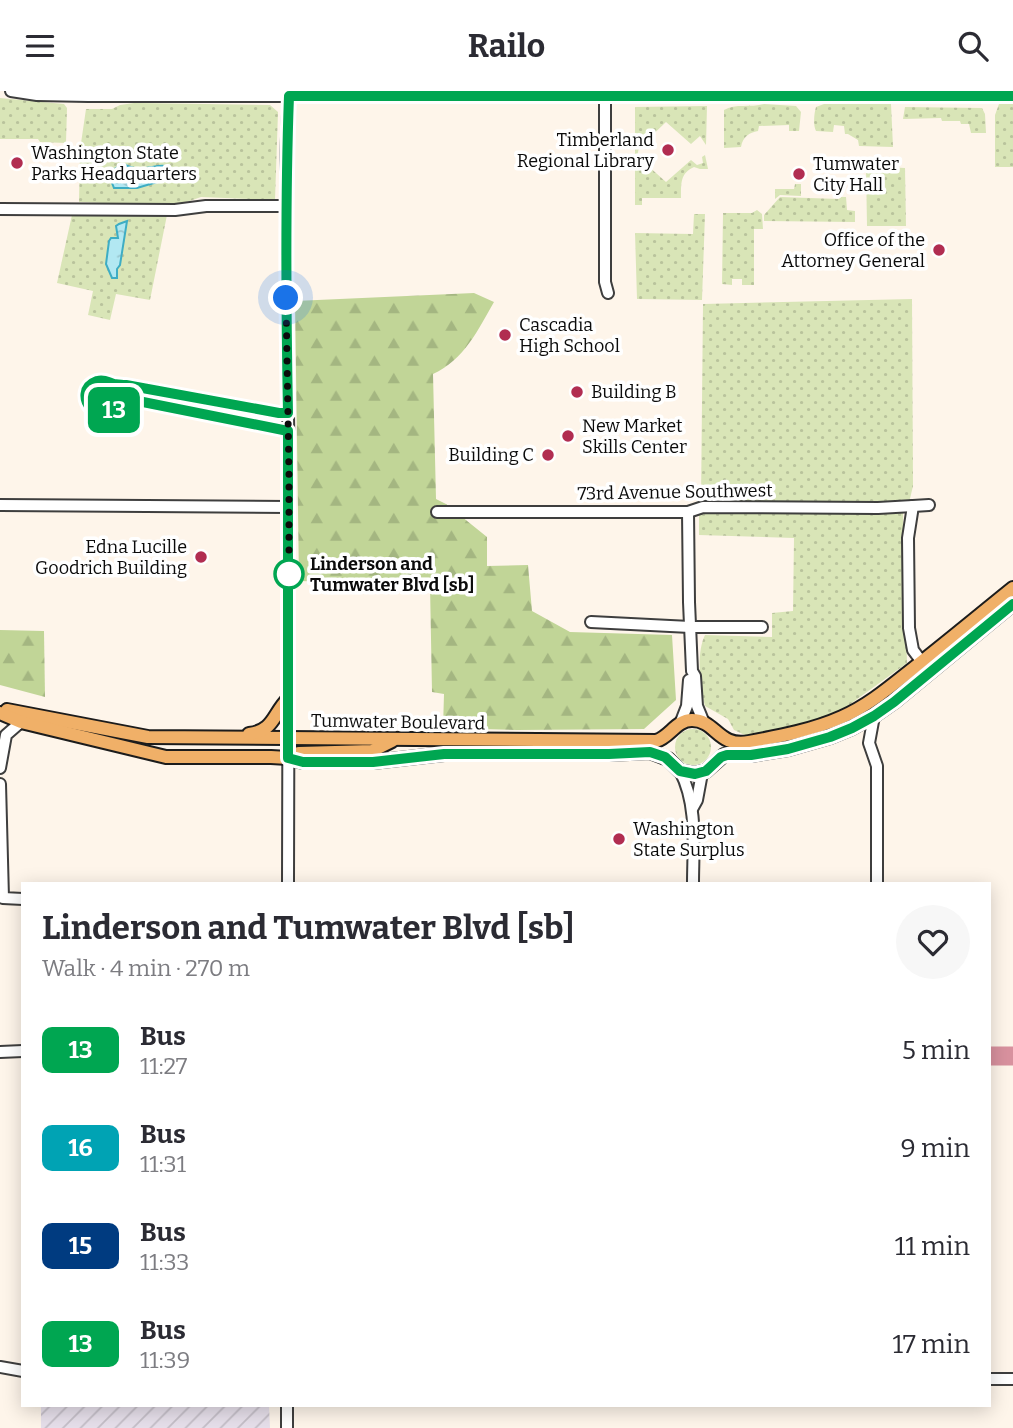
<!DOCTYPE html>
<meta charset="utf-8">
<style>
body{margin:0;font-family:Bitter,serif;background:#f7f7f7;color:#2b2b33;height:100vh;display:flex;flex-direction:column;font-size:26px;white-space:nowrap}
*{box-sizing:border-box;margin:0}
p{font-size:23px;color:#7c7c81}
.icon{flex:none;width:38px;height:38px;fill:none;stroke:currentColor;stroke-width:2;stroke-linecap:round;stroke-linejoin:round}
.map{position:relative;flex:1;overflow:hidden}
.panel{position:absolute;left:21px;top:791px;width:970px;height:525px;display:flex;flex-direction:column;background:#fff;border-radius:0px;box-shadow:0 4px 18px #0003}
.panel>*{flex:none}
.badge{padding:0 14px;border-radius:10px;font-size:24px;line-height:46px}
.you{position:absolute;width:35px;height:35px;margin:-18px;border:5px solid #fff;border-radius:50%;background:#1a73e8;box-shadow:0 0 0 10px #1a73e833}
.map>.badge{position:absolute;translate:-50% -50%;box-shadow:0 0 0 4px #fff}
.round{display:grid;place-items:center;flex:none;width:74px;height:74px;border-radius:37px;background:#f7f7f7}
.overview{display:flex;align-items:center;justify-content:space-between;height:119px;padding:0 21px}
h1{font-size:33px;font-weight:700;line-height:52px}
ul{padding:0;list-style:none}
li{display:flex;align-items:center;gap:21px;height:98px;padding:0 21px}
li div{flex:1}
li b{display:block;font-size:26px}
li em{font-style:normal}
li .badge{min-width:77px;font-weight:700;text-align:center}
header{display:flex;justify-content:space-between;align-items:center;height:91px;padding:0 21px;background:#fff;font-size:32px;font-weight:700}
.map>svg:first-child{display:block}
.industrial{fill:url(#industrial-furrows)}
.grass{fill:url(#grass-dots)}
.forest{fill:url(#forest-firs)}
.water{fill:url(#water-ripples);stroke:#3eadc4;stroke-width:2}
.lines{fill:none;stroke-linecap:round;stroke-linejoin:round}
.taxiway{stroke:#d8919e;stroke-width:19}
.minor-casing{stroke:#3e3e3e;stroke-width:14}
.major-casing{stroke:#1c1c1c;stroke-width:16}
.minor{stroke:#fff;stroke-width:10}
.major{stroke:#f0b068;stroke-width:12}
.line-casing{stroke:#fff;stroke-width:16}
.line{stroke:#00a651;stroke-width:10}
.walk{stroke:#0b0b0b;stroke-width:7;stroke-dasharray:0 12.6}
.poi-dot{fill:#b12d51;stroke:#fff;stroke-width:2.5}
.stop-dot{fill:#fff;stroke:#00a651;stroke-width:3.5}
.labels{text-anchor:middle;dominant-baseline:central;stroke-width:7;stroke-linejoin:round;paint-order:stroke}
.poi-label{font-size:18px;fill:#0b0b0b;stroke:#fff;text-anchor:start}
.street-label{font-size:18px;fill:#0b0b0b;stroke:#fff}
.stop-label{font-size:18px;font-weight:bold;fill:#0b0b0b;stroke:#fff;text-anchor:start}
</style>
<header><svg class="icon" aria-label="menu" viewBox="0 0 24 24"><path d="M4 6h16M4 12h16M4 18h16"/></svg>Railo<svg class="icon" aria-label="search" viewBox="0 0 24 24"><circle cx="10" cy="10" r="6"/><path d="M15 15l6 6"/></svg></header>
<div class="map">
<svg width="1013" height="1337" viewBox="0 0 1013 1337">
<defs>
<pattern id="industrial-furrows" width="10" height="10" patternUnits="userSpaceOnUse" patternTransform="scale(1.75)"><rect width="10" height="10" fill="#e6dfea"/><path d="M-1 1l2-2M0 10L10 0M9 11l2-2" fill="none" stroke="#c4bec7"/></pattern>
<pattern id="grass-dots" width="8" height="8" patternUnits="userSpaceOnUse" patternTransform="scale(1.75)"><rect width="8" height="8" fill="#d9e5b7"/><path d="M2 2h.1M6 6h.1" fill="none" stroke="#b9c39c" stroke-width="1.8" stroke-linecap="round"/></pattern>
<pattern id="forest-firs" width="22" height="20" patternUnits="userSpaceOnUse" patternTransform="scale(1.75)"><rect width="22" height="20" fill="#c1d597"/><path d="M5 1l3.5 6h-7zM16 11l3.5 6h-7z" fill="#a4b681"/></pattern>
<pattern id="water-ripples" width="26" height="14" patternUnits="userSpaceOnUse" patternTransform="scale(1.75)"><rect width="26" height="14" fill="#b2e8f2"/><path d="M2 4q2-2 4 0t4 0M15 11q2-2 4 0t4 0" fill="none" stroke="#98c6ce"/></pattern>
</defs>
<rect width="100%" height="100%" fill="#fef5ea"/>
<path class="industrial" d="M41,1314H269L270,1337H41Z"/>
<g class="grass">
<path d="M0,7L64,13L67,17L66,52L40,51L38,48H0Z"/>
<path d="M134,12L270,14L278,21L275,109L201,106L175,115L79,111L80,59L86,18H112L120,14Z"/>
<path d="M764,13L796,15L801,21L799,40H789V34L759,35L758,40C749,42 743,45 741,56L724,57V19C735,12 751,17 764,13Z"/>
<path d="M824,13H891L893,56L859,55L858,49L848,43H845L844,35L834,34L833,41L816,40C813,34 814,23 816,16Z"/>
<path d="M999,13H1013V76H995V24Z"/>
<path d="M707,15L706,54L700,45L691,53L666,31L639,57L637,65L666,91L691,69L697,74L703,72L702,66L705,64L708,78H700L694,76C680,82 681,93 681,107H642V114H635V16Z"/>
<path d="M905,16L982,17L985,23L986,42H971L969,33H961L960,30H942L941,27L903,28Z"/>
<path d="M866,75L905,77L906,135H867Z"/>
<path d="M795,93H801V105L780,104L775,108V98H794Z"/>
<path d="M780,106L839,108L841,106H846L847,119L855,120V131L764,130V124Z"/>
<path d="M757,119L762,123L763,138H754V194H742V188H732V194L722,193L723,122H752Z"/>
<path d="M694,123H705L702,209L637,208L635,142L693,143Z"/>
<path d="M72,124H167L150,209L116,203L110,229L88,224L93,200L57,192Z"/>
<path d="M912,208L913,395L908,416H703L701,410L703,213Z"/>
<path d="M699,422H903L907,572L842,619L803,634L747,645L734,639L728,628L705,615C700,596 696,562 705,544L772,546V522L793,520L794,447L699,444Z"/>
<circle cx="693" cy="656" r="18"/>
</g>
<g class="forest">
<path d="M474,202L494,211C478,239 464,269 433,283L436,408L446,413L487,446V475L528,474L532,520L570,541L672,544L676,609L644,638L517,639L443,637L444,603L432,601L430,494L299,490L295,210Z"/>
<path d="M0,539L44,540L45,606L0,594Z"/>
</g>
<g class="water">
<path d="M123,73C127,74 131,77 135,77C154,80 162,66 181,84L137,97H114L110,87L111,80Z"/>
<path d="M127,130L120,174L117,178V187H112L106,173L109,150L111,147H118L116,135L119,133Z"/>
</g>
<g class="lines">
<path class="taxiway" d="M989,965H1013"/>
<g class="minor-casing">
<g id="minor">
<path d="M11,0L37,4L88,5H1013"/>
<path d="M605,4V191L608,202"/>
<path d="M0,118L175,119L206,115H286"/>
<path d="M0,414L289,416"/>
<path d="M437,421H688L703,416L878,417L913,415"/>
<path d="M688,421L689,511L692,580L695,585L697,615L704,632"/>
<path d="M591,531L690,536H762"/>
<path d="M922,571L913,559L909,537L908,447L913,415L929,414"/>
<path d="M874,625L869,652L877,675V793"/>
<path d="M680,633L687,615L689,589"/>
<path d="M0,677L6,644L21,631"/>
<path d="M680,680C698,714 693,756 693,793"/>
<path d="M0,693L3,807L23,808"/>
<path d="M692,718L697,709L702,682"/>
<path d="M288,793L289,383L286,207V69L289,0"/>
<path d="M0,961L23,960"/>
<path d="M0,1276L23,1280"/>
<path d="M989,1288H1013"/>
<path d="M287,1337V1314"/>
</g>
</g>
<g class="major-casing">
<g id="major">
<path d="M7,619L148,646L656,650C670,646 676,629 692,629C716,629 718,657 749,651C781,645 813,639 842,626C865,616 885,600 905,584C941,556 977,526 1013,497"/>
<path d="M0,622L21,631L166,666H271L288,667L303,671H373L444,663L484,662L609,663L650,661L668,668L680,680L695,683L706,680L724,664H751L788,658L830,646L852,637L874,625L894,611L1013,513"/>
<path d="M249,643C274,640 273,623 288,608"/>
<path d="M288,666L299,662L372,660L392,650"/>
</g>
</g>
<use href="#minor" class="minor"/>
<use href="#major" class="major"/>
</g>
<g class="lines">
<g class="line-casing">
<path id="line" d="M1013,5H289C285,111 286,217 288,322H279L126,294C124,294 115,293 114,293C107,291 105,288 97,290C67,301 103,345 120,311L138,310L288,340V667L303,671H373L444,663H609L650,661L665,666L680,680L695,683L706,680L721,666L727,664H751L788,658L830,646L852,637L874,625L894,611L1013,513"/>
</g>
<use href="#line" class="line"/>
<path class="walk" d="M286,207L289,383V483"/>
</g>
<g class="poi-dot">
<circle cx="668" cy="59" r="7"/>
<circle cx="17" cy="72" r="7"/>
<circle cx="799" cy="83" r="7"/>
<circle cx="939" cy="159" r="7"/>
<circle cx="505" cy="244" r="7"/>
<circle cx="577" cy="301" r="7"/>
<circle cx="568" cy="345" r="7"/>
<circle cx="548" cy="364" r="7"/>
<circle cx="201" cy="466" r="7"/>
<circle cx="619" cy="748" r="7"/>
</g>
<circle class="stop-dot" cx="289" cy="483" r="14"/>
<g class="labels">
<g class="poi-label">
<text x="654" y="49" text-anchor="end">Timberland<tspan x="654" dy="21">Regional Library</tspan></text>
<text x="31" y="62">Washington State<tspan x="31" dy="21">Parks Headquarters</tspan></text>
<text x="813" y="73">Tumwater<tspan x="813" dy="21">City Hall</tspan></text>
<text x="925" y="149" text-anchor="end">Office of the<tspan x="925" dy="21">Attorney General</tspan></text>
<text x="519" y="234">Cascadia<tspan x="519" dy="21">High School</tspan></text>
<text x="591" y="301">Building B</text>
<text x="582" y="335">New Market<tspan x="582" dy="21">Skills Center</tspan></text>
<text x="534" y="364" text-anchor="end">Building C</text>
<text x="187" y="456" text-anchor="end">Edna Lucille<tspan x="187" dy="21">Goodrich Building</tspan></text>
<text x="633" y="738">Washington<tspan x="633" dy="21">State Surplus</tspan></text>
</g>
<g class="street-label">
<text transform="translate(675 401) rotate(-1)">73rd Avenue Southwest</text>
<text transform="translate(398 631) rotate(1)">Tumwater Boulevard</text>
</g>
<g class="stop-label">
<text x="310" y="473">Linderson and<tspan x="310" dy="21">Tumwater Blvd [sb]</tspan></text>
</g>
</g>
</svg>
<div class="you" style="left:286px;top:207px"></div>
<b class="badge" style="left:114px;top:319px;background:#00a651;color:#fff">13</b>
<section class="panel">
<div class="overview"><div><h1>Linderson and Tumwater Blvd [sb]</h1><p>Walk · 4 min · 270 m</p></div><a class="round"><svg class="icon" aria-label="heart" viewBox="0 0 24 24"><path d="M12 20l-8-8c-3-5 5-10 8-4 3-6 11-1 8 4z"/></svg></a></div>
<ul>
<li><span class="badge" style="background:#00a651;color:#fff">13</span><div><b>Bus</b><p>11:27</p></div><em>5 min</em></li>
<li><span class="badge" style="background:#00a3b4;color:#fff">16</span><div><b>Bus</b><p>11:31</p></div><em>9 min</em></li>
<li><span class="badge" style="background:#003b80;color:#fff">15</span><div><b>Bus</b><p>11:33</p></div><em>11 min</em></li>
<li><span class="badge" style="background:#00a651;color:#fff">13</span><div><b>Bus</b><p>11:39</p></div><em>17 min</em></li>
</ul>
</section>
</div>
